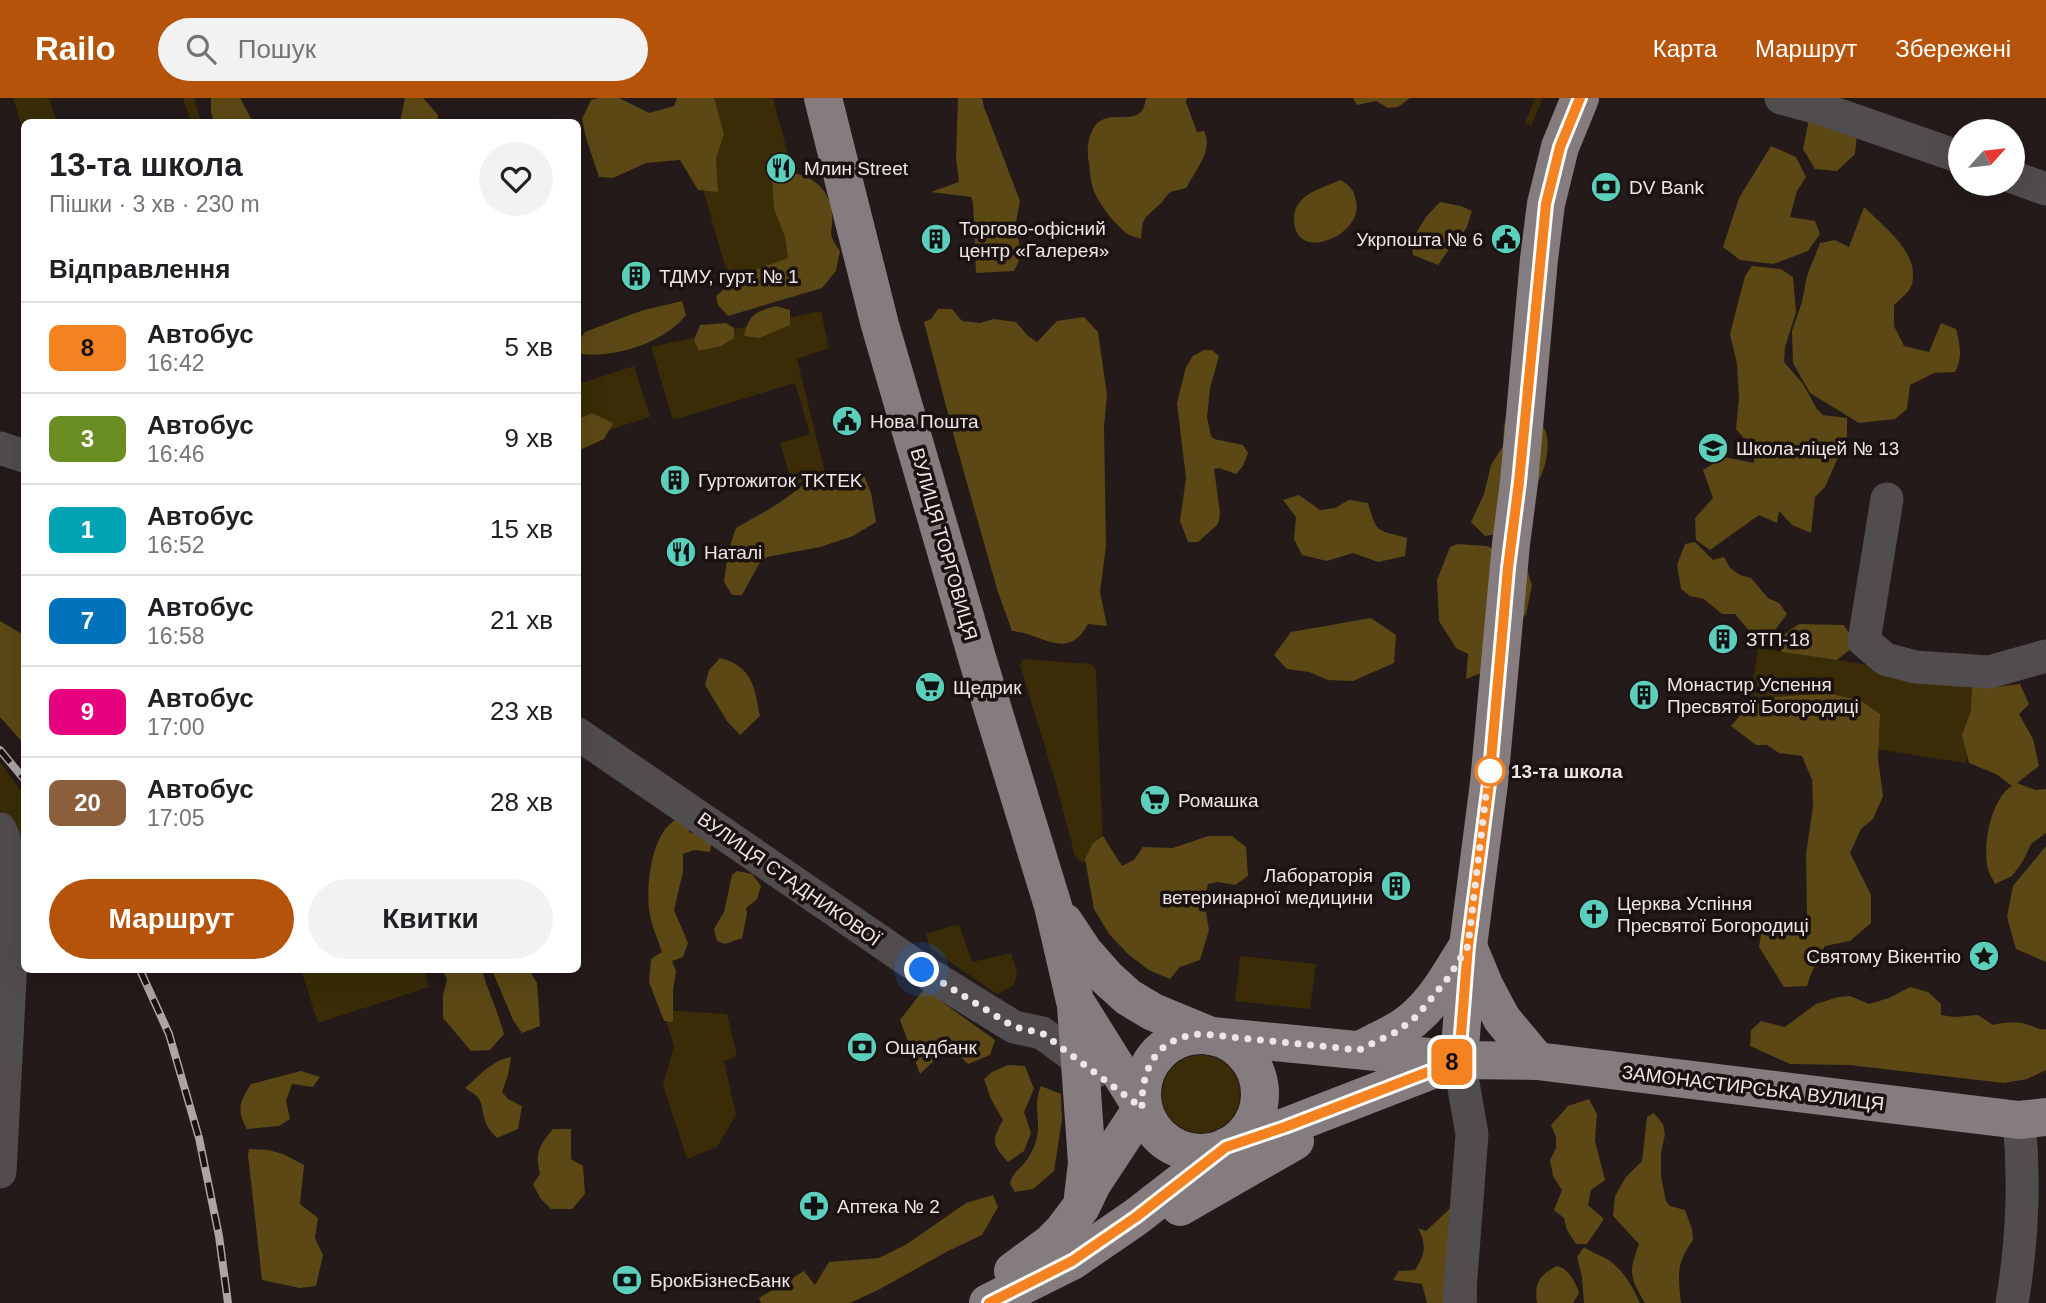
<!DOCTYPE html>
<html lang="uk">
<meta charset="utf-8">
<style>
body{margin:0;font-family:Helvetica,sans-serif;background:#f2f2f2;color:#202124;height:100vh;display:flex;flex-direction:column;font-size:26px;white-space:nowrap}
*{box-sizing:border-box;margin:0}
p{font-size:23px;color:#757577}
.icon{flex:none;width:38px;height:38px;fill:none;stroke:currentColor;stroke-width:2;stroke-linecap:round;stroke-linejoin:round}
.map{position:relative;flex:1;overflow:hidden}
.panel{position:absolute;left:21px;top:21px;width:560px;height:854px;display:flex;flex-direction:column;background:#fff;border-radius:10px;box-shadow:0 7px 28px #0002}
.panel>*{flex:none}
.badge{padding:0 14px;border-radius:10px;font-size:24px;line-height:46px}
.needle{width:46px;rotate:63deg}
.tools{position:absolute;left:1948px;top:21px;display:grid;gap:14px}
.tools a{display:grid;place-items:center;width:77px;height:77px;border-radius:50%;background:#fff;box-shadow:0 7px 28px #0002;font-size:35px}
.you{position:absolute;width:35px;height:35px;margin:-18px;border:5px solid #fff;border-radius:50%;background:#1a73e8;box-shadow:0 0 0 10px #1a73e833}
.map>.badge{position:absolute;translate:-50% -50%;box-shadow:0 0 0 4px #fff}
h2{padding:0 28px;font-size:26px;line-height:63px}
.round{display:grid;place-items:center;flex:none;width:74px;height:74px;border-radius:37px;background:#f2f2f2}
.overview{display:flex;align-items:center;justify-content:space-between;height:119px;padding:0 28px}
h1{font-size:33px;font-weight:800;line-height:52px}
.action{display:flex;gap:14px;margin-top:auto;padding:14px 28px}
.action a{flex:1;height:80px;border-radius:42px;background:#b45309;color:#fff;font-size:28px;font-weight:800;line-height:80px;text-align:center}
.action a+a{background:#f2f2f2;color:#202124}
ul{padding:0;list-style:none}
li{display:flex;align-items:center;gap:21px;height:91px;padding:0 28px;border-top:2px solid #e0e0e0}
li div{flex:1}
li b{display:block;font-size:26px}
li em{font-style:normal}
li .badge{min-width:77px;font-weight:700;text-align:center}
header{display:flex;align-items:center;gap:42px;box-sizing:border-box;height:98px;padding:0 35px;background:#b45309;color:#fff}
header strong{font-size:33px}
nav{display:flex;gap:38px;margin-inline-start:auto;font-size:24px}
.search{width:490px;height:63px;background:#f2f2f2;display:flex;align-items:center;gap:18px;box-sizing:border-box;padding:0 24px;border-radius:38px;color:#757577;font-size:26px}
.map>svg:first-child{display:block}
.green{fill:#392c07}
.forest{fill:#5b4815}
.lines{fill:none;stroke-linecap:round;stroke-linejoin:round}
.minor{stroke:#514c4e;stroke-width:33}
.major{stroke:#857c7f;stroke-width:38}
.rail-casing{stroke:#ada5a4;stroke-width:8}
.rail{stroke:#1a1110;stroke-width:5;stroke-dasharray:16;stroke-linecap:butt}
.line-casing{stroke:#fff;stroke-width:16}
.line{stroke:#f58220;stroke-width:10}
.walk{stroke:#ede6e5;stroke-width:7;stroke-dasharray:0 12.6}
.stop-dot{fill:#fff;stroke:#f58220;stroke-width:3.5}
.labels{text-anchor:middle;dominant-baseline:central;stroke-width:7;stroke-linejoin:round;paint-order:stroke}
.poi-label{font-size:19px;fill:#ede6e5;stroke:#1a1110;text-anchor:start}
.street-label{font-size:19px;fill:#ede6e5;stroke:#1a1110}
.stop-label{font-size:19px;font-weight:bold;fill:#ede6e5;stroke:#1a1110;text-anchor:start}
</style>
<header>
<strong>Railo</strong>
<div class="search"><svg class="icon" aria-label="search" viewBox="0 0 24 24"><circle cx="10" cy="10" r="6"/><path d="M15 15l6 6"/></svg>Пошук</div>
<nav><a>Карта</a><a>Маршрут</a><a>Збережені</a></nav>
</header>
<div class="map">
<svg width="2046" height="1205" viewBox="0 0 2046 1205">
<rect width="100%" height="100%" fill="#231a19"/>
<g class="green">
<path d="M13,0H49L57,24H24V35Z"/>
<path d="M183,0H194L201,24H191Z"/>
<path d="M677,0H773L823,187L737,210Z"/>
<path d="M1535,0H1543L1531,28L1525,25Z"/>
<path d="M821,213L829,250L797,261L825,374L793,388L780,345L810,336L795,285L673,322L651,249Z"/>
<path d="M634,268L650,319L578,342V286Z"/>
<path d="M1758,550L1978,584L1966,665L1746,631Z"/>
<path d="M1024,561L1091,566L1096,572L1103,752L1093,761L1082,765L1075,758L1055,682L1020,567Z"/>
<path d="M0,664L24,697V813L13,734L0,711Z"/>
<path d="M959,826L972,864L1011,855L1017,875L1014,887L997,896L930,850L926,836Z"/>
<path d="M1240,858L1316,866L1310,911L1235,903Z"/>
<path d="M301,872H424L429,889L318,925Z"/>
<path d="M663,912L727,916L737,958L724,963L736,1017L717,1049L687,1061L663,987L674,948Z"/>
<circle cx="1201" cy="996" r="39"/>
</g>
<g class="forest">
<path d="M211,0H240L253,24H214L211,14Z"/>
<path d="M405,0H423L438,17L437,24H400Z"/>
<path d="M599,0H619L649,15L674,8L677,0H714L724,36L716,60L718,94L698,92L680,62L646,65L613,80L599,79L586,40L582,21L591,2Z"/>
<path d="M958,0H982L984,9L1020,103L1015,129L1022,156L1014,173L976,175L973,104L971,99L931,94L959,84L956,60Z"/>
<path d="M1146,0H1187L1186,4L1197,34L1204,33C1214,53 1195,72 1187,89C1182,92 1176,92 1171,94C1165,97 1164,104 1159,107C1143,122 1143,118 1141,141C1137,139 1130,138 1126,135C1113,124 1096,103 1092,87C1090,80 1090,72 1089,65C1087,55 1087,43 1092,33C1102,10 1127,25 1140,15C1144,11 1145,5 1146,0Z"/>
<path d="M1353,0H1410L1398,9L1388,10L1376,3L1357,7Z"/>
<path d="M1809,21L1857,35L1855,56L1837,73L1815,71L1803,51Z"/>
<path d="M1771,48L1796,59L1806,79L1797,93L1790,119L1815,123L1820,136L1808,153L1773,166L1740,162L1723,149L1739,100Z"/>
<path d="M785,73C810,77 829,88 832,115C834,136 825,132 840,153L836,173L822,190L728,218L718,207L716,198L739,178L788,160L785,139L774,111L772,77Z"/>
<path d="M1340,82C1350,87 1354,92 1356,103C1365,137 1294,167 1294,121C1294,96 1321,91 1340,82Z"/>
<path d="M1440,104L1461,108L1472,113L1466,131L1457,140L1438,167L1413,157L1411,143L1426,119Z"/>
<path d="M1864,109C1884,129 1920,155 1912,186C1910,194 1899,202 1894,207V228L1904,248L1929,254L1941,225L1956,231C1960,247 1963,259 1955,274L1934,275L1910,287L1907,311L1895,321L1859,325L1810,295L1793,265L1792,233L1802,204L1807,178L1820,145L1835,142L1849,149Z"/>
<path d="M1752,168L1781,171L1793,179L1796,214L1785,249L1784,264L1803,286L1817,311L1823,317L1847,320V339L1825,389L1815,399L1811,435L1792,427L1779,413L1777,425L1759,417L1710,452L1696,442L1695,420L1713,400L1703,372L1724,359L1754,365L1753,351L1736,331L1739,300L1737,266L1730,236L1745,178Z"/>
<path d="M682,203L686,217C664,245 615,260 581,256L578,244L585,234L627,218L644,212Z"/>
<path d="M776,208L790,212V227L759,240L744,238C749,216 755,214 776,208Z"/>
<path d="M938,211H952L962,223L980,225L994,221L1016,224L1028,238L1037,244L1057,223L1084,219L1098,234L1107,297L1104,328L1106,448L1100,494L1107,528L1088,526C1067,564 1044,536 1012,533L997,491L956,346L924,224L931,221Z"/>
<path d="M726,225L734,230V240L721,248L699,253L694,242L700,227Z"/>
<path d="M1204,252H1212L1219,258L1210,290L1207,319L1211,338L1214,341L1243,347L1248,355L1243,368L1236,376L1219,370L1214,371L1220,414L1219,423L1217,427L1198,444H1188L1180,423L1186,380L1177,305L1186,269L1193,258Z"/>
<path d="M1519,308L1536,314C1539,322 1546,331 1547,339C1552,373 1525,407 1509,434L1485,438L1471,424L1484,396L1491,367L1503,348L1504,326Z"/>
<path d="M592,315L613,325L604,341L578,353V321Z"/>
<path d="M863,375L871,395L876,424L853,438L820,449L767,459L759,466L742,497H732L724,484L728,454L736,430C760,416 785,404 805,385L826,384Z"/>
<path d="M1299,397L1320,412L1335,410L1349,402L1368,405C1377,437 1377,431 1407,440L1405,458L1378,464L1353,455L1327,463L1302,457L1294,441L1296,419L1283,402Z"/>
<path d="M1695,444L1713,462L1724,459L1730,470L1740,477L1751,480L1768,500L1779,505L1787,516L1772,536L1769,549L1758,543L1735,516H1722L1704,501L1690,498L1681,491L1677,467L1685,446Z"/>
<path d="M1457,446L1487,448L1525,466L1532,487L1526,516L1505,542L1484,574L1466,581L1468,556L1456,550L1439,523L1437,482L1450,449Z"/>
<path d="M1371,520L1396,537L1394,565L1353,583L1328,582L1309,574L1287,571L1274,557L1291,534Z"/>
<path d="M0,523L24,537V646L0,619Z"/>
<path d="M1799,526L1844,527L1856,547L1837,562L1782,554L1776,542Z"/>
<path d="M720,560C753,569 754,588 760,618L740,637L727,623L705,587L709,572Z"/>
<path d="M2020,586L2029,606L2019,616L2033,641L2039,668L2017,685L2035,692L2046,691V735L2031,746L2023,763L2012,778L1995,786C1993,781 1989,776 1988,771C1982,748 1991,700 2012,688L1996,676L1969,665L1962,637L1971,613L1972,590L1979,587L1996,589Z"/>
<path d="M1826,595L1860,602L1880,616L1878,660L1883,698L1873,721L1861,731L1850,755L1871,797V825L1850,843L1825,848L1811,876L1807,888L1784,889L1759,849L1762,830L1797,831L1807,819L1806,756L1813,708L1812,682L1802,658L1779,655L1767,647H1756L1731,628L1754,601Z"/>
<path d="M684,717L688,721L689,734L712,741L710,754L694,752L683,756V774L674,812L688,845L683,859L672,863L676,873L673,893V924L664,923L649,884L651,861L662,854C658,842 652,829 650,817C645,793 651,742 670,726C674,722 679,720 684,717Z"/>
<path d="M1103,738L1122,768L1134,762L1143,749L1173,750L1208,738H1232L1246,749L1248,778L1235,787L1218,784L1208,786L1204,803L1209,832L1200,862L1180,869L1170,881L1149,872L1129,857L1109,836L1094,811L1085,761L1093,745Z"/>
<path d="M2046,748V864L2016,851L2007,819L2013,788Z"/>
<path d="M737,773L752,776L761,788L757,801L746,810L747,816L742,840L725,846L717,843L714,831L724,814L732,777Z"/>
<path d="M443,872H482C488,893 498,914 504,936L490,952L471,953L443,920V897L447,882Z"/>
<path d="M492,872H529L537,885L540,928L522,935L513,922Z"/>
<path d="M1910,889L1928,894L1941,906V917L1954,919L1978,917L1993,927C2006,924 2016,923 2029,927C2036,929 2038,932 2046,931V972L2027,981L2004,985L1849,967L1790,966L1750,948L1751,932L1761,923L1785,929L1816,906L1838,899L1850,898L1869,906L1889,900Z"/>
<path d="M924,891L995,942L990,957L968,966L959,957L950,940L942,955L920,976L900,922Z"/>
<path d="M511,959L508,977L502,994L508,1001L522,1008L518,1031L497,1040C493,1036 488,1031 486,1025C479,1005 486,1002 465,990C479,978 492,962 511,959Z"/>
<path d="M1008,967L1025,968L1034,991L1024,1014L1031,1035L1024,1053L1008,1064C992,1046 991,1044 1003,1022L991,1001L984,981L992,974Z"/>
<path d="M301,973L320,979L313,989L292,986L286,1003L290,1021L279,1028L247,1031C236,1012 240,1003 251,986Z"/>
<path d="M1041,988L1061,996L1062,1021L1054,1073L1033,1091L1015,1094L1010,1086C1013,1074 1019,1072 1026,1063C1030,1058 1034,1049 1036,1043C1042,1022 1032,1008 1041,988Z"/>
<path d="M1589,1001L1597,1016L1595,1043L1605,1082L1591,1092L1588,1107L1604,1121L1587,1146H1576L1567,1132L1564,1120L1554,1112L1562,1092L1553,1078L1550,1062L1556,1050V1039L1551,1027L1568,1008Z"/>
<path d="M1654,1015L1663,1026L1665,1036L1661,1056V1078L1666,1103L1670,1108L1685,1112L1692,1131L1693,1142C1676,1166 1678,1176 1681,1205H1645C1630,1179 1628,1175 1639,1146L1613,1118L1615,1098L1626,1079L1642,1063L1647,1019Z"/>
<path d="M553,1031H571V1061L583,1068L585,1096L572,1111H551L540,1100L533,1086L540,1076C535,1054 539,1048 553,1031Z"/>
<path d="M249,1051L268,1052L283,1056L304,1067L300,1106L318,1120L315,1140L323,1157L316,1188L300,1190L262,1182L248,1057Z"/>
<path d="M993,1097L998,1109L982,1137L948,1153L880,1191L850,1205H761L759,1200L804,1173L815,1187L829,1164L879,1160L907,1146L966,1105Z"/>
<path d="M1456,1105L1477,1154V1205H1427L1422,1186L1393,1182L1399,1173L1415,1172C1425,1157 1427,1147 1418,1130L1426,1133Z"/>
<path d="M1584,1149C1591,1154 1597,1156 1605,1160C1622,1169 1632,1188 1640,1205H1584L1582,1179L1577,1159Z"/>
<path d="M1557,1168C1569,1171 1575,1183 1579,1195L1573,1205H1537C1534,1185 1539,1177 1557,1168Z"/>
</g>
<g class="lines">
<g class="minor">
<path d="M1781,0L1822,11L1960,59"/>
<path d="M2012,79L2046,91"/>
<path d="M0,350L24,358"/>
<path d="M1887,401L1864,543L1885,561L1915,569L1989,574L2046,558"/>
<path d="M578,636L922,872L1014,929L1042,935L1095,974"/>
<path d="M0,731L4,740L13,824L0,1074"/>
<path d="M1459,962L1472,1036L1459,1205"/>
<path d="M2012,1205C2022,1146 2025,1082 2019,1022"/>
</g>
<g class="major">
<path d="M823,0L880,227L978,563L1053,808L1075,903L1142,1010"/>
<path d="M1064,824L1084,854L1107,880L1128,899L1153,914L1211,938L1459,962L1537,963L2019,1022L2046,1019"/>
<path d="M1470,853L1485,889L1502,921L1537,963"/>
<path d="M1076,908L1087,1065L1083,1099"/>
<circle cx="1201" cy="996" r="59"/>
<path d="M1359,952C1380,942 1401,933 1417,918C1438,899 1452,873 1467,849"/>
<path d="M1459,962L1468,848L1489,685L1511,446L1519,384L1539,161L1546,106L1560,49L1580,0"/>
<path d="M1180,1109L1295,1043"/>
<path d="M1013,1173L1051,1145L1063,1133L1081,1109L1092,1086L1142,1010"/>
<path d="M988,1205L1072,1163L1136,1119L1226,1049L1285,1029L1450,965"/>
</g>
<g class="rail-casing">
<g id="rail">
<path d="M0,652L24,681"/>
<path d="M140,872L169,936L199,1040L219,1138L228,1205"/>
</g>
</g>
<use href="#rail" class="rail"/>
</g>
<g class="lines">
<g class="line-casing">
<path id="line" d="M989,1205L1072,1163L1136,1119L1226,1049L1285,1029L1459,962L1468,848L1489,685L1508,470L1519,384L1546,106L1560,49L1580,0"/>
</g>
<use href="#line" class="line"/>
<path class="walk" d="M922,872L1014,929L1042,935L1142,1010C1141,969 1158,938 1202,936L1359,952L1398,933L1417,918L1448,880L1468,848L1490,663V673"/>
</g>
<defs>
<g id="restaurant-disc" transform="scale(1.575)"><circle r="9.5" fill="#5bcebc" stroke="#1a1110"/><path d="M-5-6h1v4h1v-4h1v4h1v-4h1v5L-1.5 .5V6h-2V.5L-5-1ZM5-6V6H3V1.5H1.5Q1.5-4 5-6Z" fill="#111"/></g>
<g id="bank-disc" transform="scale(1.575)"><circle r="9.5" fill="#5bcebc" stroke="#1a1110"/><path d="M-6-4H6V4H-6ZM0-2.3a2.3 2.3 0 1 0 0 4.6a2.3 2.3 0 1 0 0-4.6Z" fill="#111"/></g>
<g id="building-disc" transform="scale(1.575)"><circle r="9.5" fill="#5bcebc" stroke="#1a1110"/><path d="M-4-6H4V6H1V3H-1V6H-4ZM-2.5-4.3h1.7v1.8h-1.7ZM.8-4.3h1.7v1.8H.8ZM-2.5-1h1.7V.8h-1.7ZM.8-1h1.7V.8H.8Z" fill="#111"/></g>
<g id="civic-disc" transform="scale(1.575)"><circle r="9.5" fill="#5bcebc" stroke="#1a1110"/><path d="M-.6-6.5H3V-4.5H.6V-3L4-1V1h2V6H-6V1h2V-1L-.6-3ZM-1.2 2.5V6h2.4V2.5Z" fill="#111"/></g>
<g id="school-disc" transform="scale(1.575)"><circle r="9.5" fill="#5bcebc" stroke="#1a1110"/><path d="M0-5L7-2L0 1L-7-2ZM-4 1L0 2.5L4 1V4Q0 6-4 4Z" fill="#111"/></g>
<g id="supermarket-disc" transform="scale(1.575)"><circle r="9.5" fill="#5bcebc" stroke="#1a1110"/><path d="M-6-5.5h2.5l.6 2H6L4.5 2H-2.5L-4.4-4H-6ZM-1.5 3.2a1.3 1.3 0 1 0 .1 0ZM3 3.2a1.3 1.3 0 1 0 .1 0Z" fill="#111"/></g>
<g id="church-disc" transform="scale(1.575)"><circle r="9.5" fill="#5bcebc" stroke="#1a1110"/><path d="M-1.2-6h2.4v3.5h3.3v2.4h-3.3V6h-2.4V-.1h-3.3v-2.4h3.3Z" fill="#111"/></g>
<g id="sight-disc" transform="scale(1.575)"><circle r="9.5" fill="#5bcebc" stroke="#1a1110"/><path d="M0-6L1.8-2.2L6-1.7L2.9 1.2L3.7 5.4L0 3.3L-3.7 5.4L-2.9 1.2L-6-1.7L-1.8-2.2Z" fill="#111"/></g>
<g id="pharmacy-disc" transform="scale(1.575)"><circle r="9.5" fill="#5bcebc" stroke="#1a1110"/><path d="M-2-6h4v4h4v4h-4v4h-4v-4h-4v-4h4Z" fill="#111"/></g>
</defs>
<g fill-rule="evenodd">
<use href="#restaurant-disc" x="781" y="70"/>
<use href="#bank-disc" x="1606" y="89"/>
<use href="#building-disc" x="936" y="141"/>
<use href="#civic-disc" x="1506" y="141"/>
<use href="#building-disc" x="636" y="178"/>
<use href="#civic-disc" x="847" y="323"/>
<use href="#school-disc" x="1713" y="350"/>
<use href="#building-disc" x="675" y="382"/>
<use href="#restaurant-disc" x="681" y="454"/>
<use href="#building-disc" x="1723" y="541"/>
<use href="#supermarket-disc" x="930" y="589"/>
<use href="#building-disc" x="1644" y="597"/>
<use href="#supermarket-disc" x="1155" y="702"/>
<use href="#building-disc" x="1396" y="788"/>
<use href="#church-disc" x="1594" y="816"/>
<use href="#sight-disc" x="1984" y="858"/>
<use href="#bank-disc" x="862" y="949"/>
<use href="#pharmacy-disc" x="814" y="1108"/>
<use href="#bank-disc" x="627" y="1182"/>
</g>
<circle class="stop-dot" cx="1490" cy="673" r="14"/>
<g class="labels">
<g class="poi-label">
<text x="804" y="70">Млин Street</text>
<text x="1629" y="89">DV Bank</text>
<text x="959" y="130">Торгово-офісний<tspan x="959" dy="22">центр «Галерея»</tspan></text>
<text x="1483" y="141" text-anchor="end">Укрпошта № 6</text>
<text x="659" y="178">ТДМУ, гурт. № 1</text>
<text x="870" y="323">Нова Пошта</text>
<text x="1736" y="350">Школа-ліцей № 13</text>
<text x="698" y="382">Гуртожиток TKTEK</text>
<text x="704" y="454">Наталі</text>
<text x="1746" y="541">ЗТП-18</text>
<text x="1667" y="586">Монастир Успення<tspan x="1667" dy="22">Пресвятої Богородиці</tspan></text>
<text x="953" y="589">Щедрик</text>
<text x="1178" y="702">Ромашка</text>
<text x="1373" y="777" text-anchor="end">Лабораторія<tspan x="1373" dy="22">ветеринарної медицини</tspan></text>
<text x="1617" y="805">Церква Успіння<tspan x="1617" dy="22">Пресвятої Богородиці</tspan></text>
<text x="1961" y="858" text-anchor="end">Святому Вікентію</text>
<text x="885" y="949">Ощадбанк</text>
<text x="837" y="1108">Аптека № 2</text>
<text x="650" y="1182">БрокБізнесБанк</text>
</g>
<g class="street-label">
<text transform="translate(944 446) rotate(74)">ВУЛИЦЯ ТОРГОВИЦЯ</text>
<text transform="translate(789 781) rotate(35)">ВУЛИЦЯ СТАДНИКОВОЇ</text>
<text transform="translate(1753 990) rotate(7)">ЗАМОНАСТИРСЬКА ВУЛИЦЯ</text>
</g>
<g class="stop-label">
<text x="1511" y="673">13-та школа</text>
</g>
</g>
</svg>
<div class="tools">
<a><svg class="needle" viewBox="-14 -14 28 28"><path d="M0-13l5 13h-10z" fill="#e53935"/><path d="M0 13l5-13h-10z" fill="#757577"/></svg></a>
</div>
<div class="you" style="left:922px;top:872px"></div>
<b class="badge" style="left:1452px;top:964px;background:#f58220;color:#111">8</b>
<section class="panel">
<div class="overview"><div><h1>13-та школа</h1><p>Пішки · 3 хв · 230 m</p></div><a class="round"><svg class="icon" aria-label="heart" viewBox="0 0 24 24"><path d="M12 20l-8-8c-3-5 5-10 8-4 3-6 11-1 8 4z"/></svg></a></div>
<h2>Відправлення</h2>
<ul>
<li><span class="badge" style="background:#f58220;color:#111">8</span><div><b>Автобус</b><p>16:42</p></div><em>5 хв</em></li>
<li><span class="badge" style="background:#6b8e23;color:#fff">3</span><div><b>Автобус</b><p>16:46</p></div><em>9 хв</em></li>
<li><span class="badge" style="background:#00a3b4;color:#fff">1</span><div><b>Автобус</b><p>16:52</p></div><em>15 хв</em></li>
<li><span class="badge" style="background:#0072bc;color:#fff">7</span><div><b>Автобус</b><p>16:58</p></div><em>21 хв</em></li>
<li><span class="badge" style="background:#e6007e;color:#fff">9</span><div><b>Автобус</b><p>17:00</p></div><em>23 хв</em></li>
<li><span class="badge" style="background:#8b5e3c;color:#fff">20</span><div><b>Автобус</b><p>17:05</p></div><em>28 хв</em></li>
</ul>
<div class="action"><a>Маршрут</a><a>Квитки</a></div>
</section>
</div>
